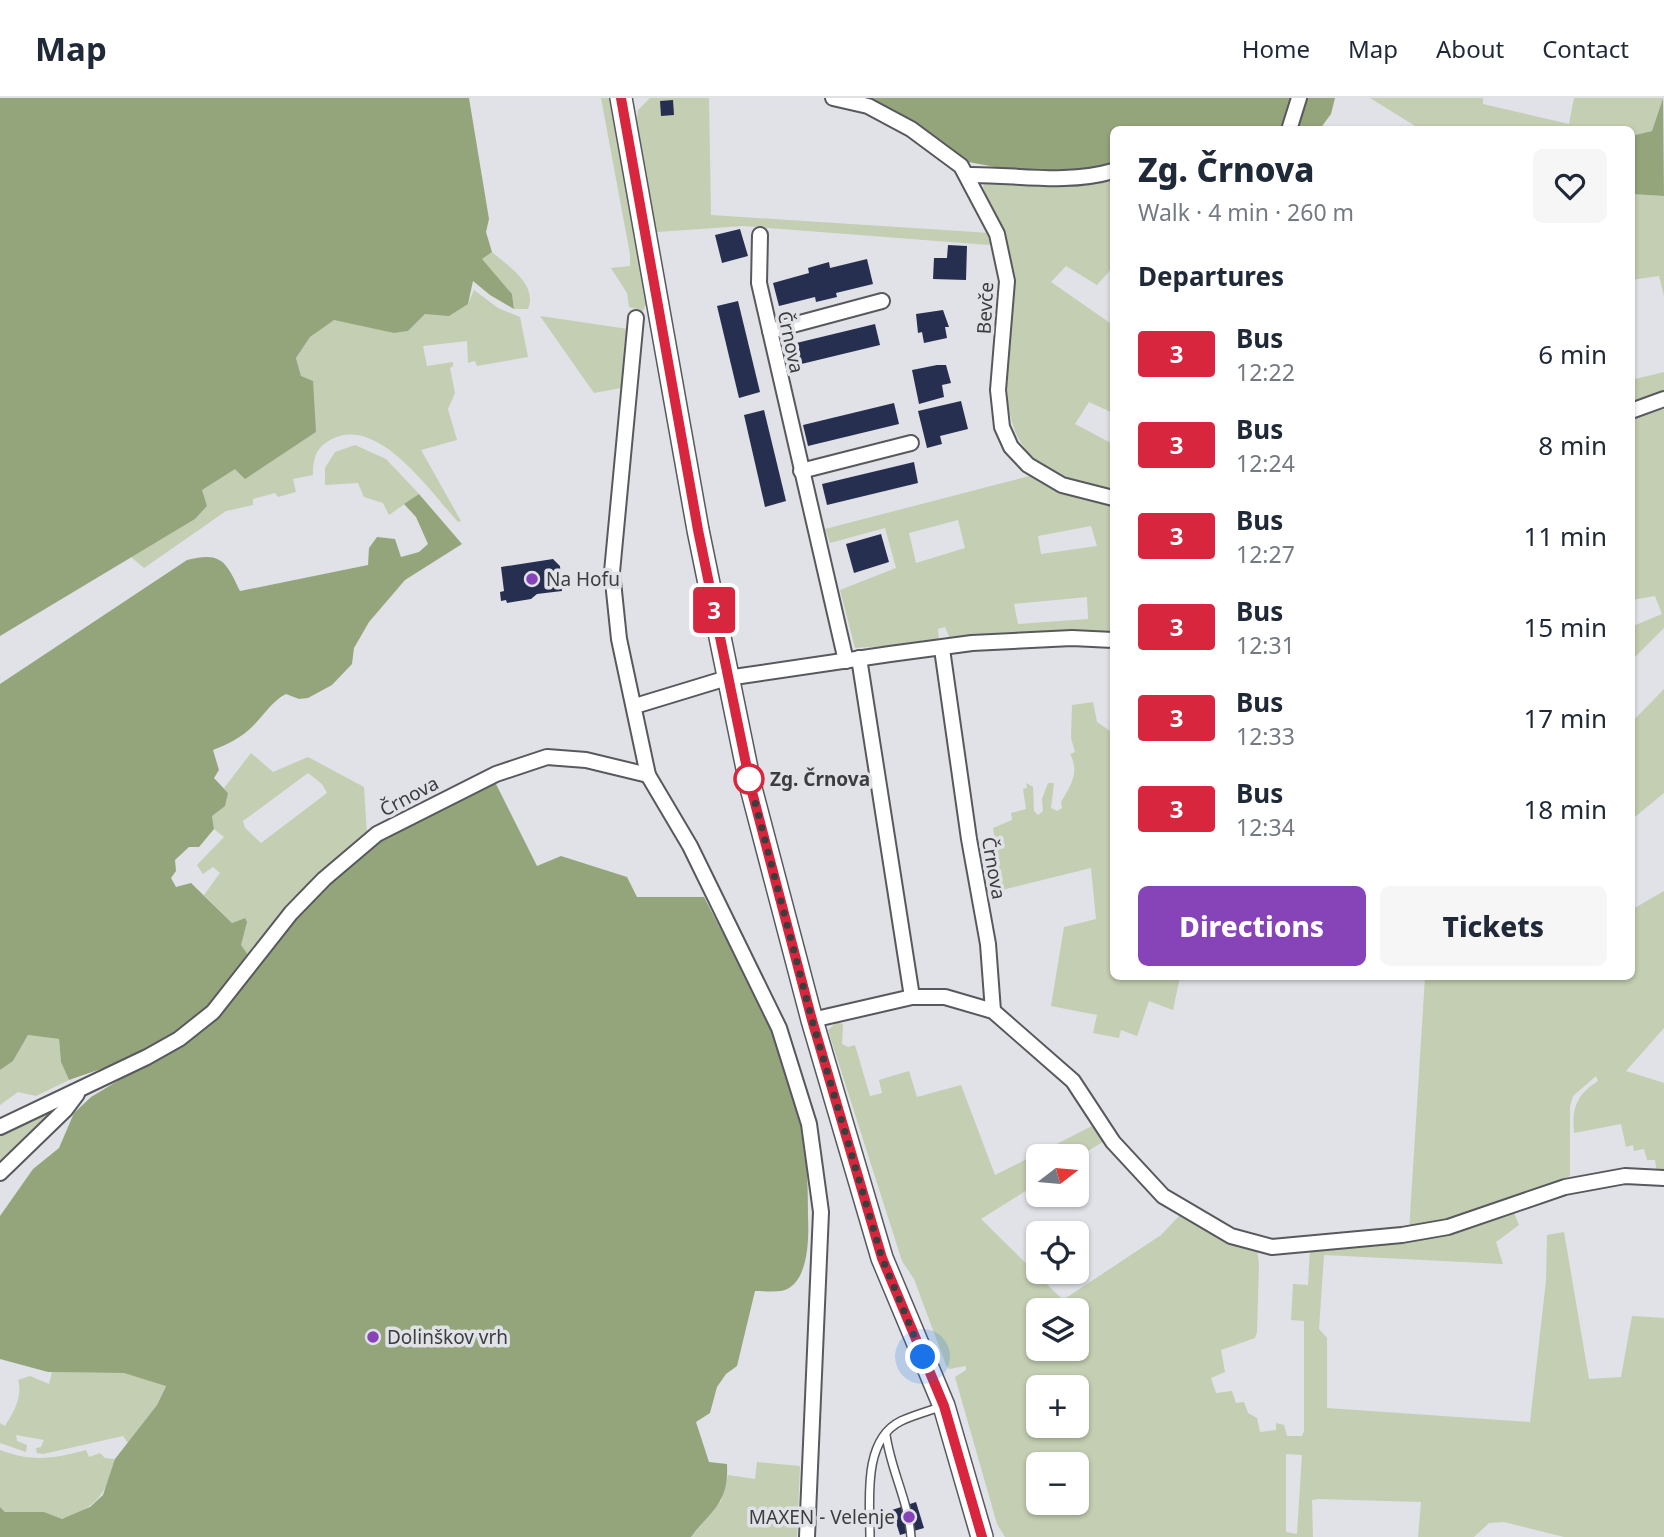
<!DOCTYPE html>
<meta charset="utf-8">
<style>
body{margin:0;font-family:"Noto Sans",sans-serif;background:#f6f6f7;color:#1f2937;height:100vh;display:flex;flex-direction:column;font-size:26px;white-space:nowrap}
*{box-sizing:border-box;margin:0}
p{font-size:23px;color:#747a83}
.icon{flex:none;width:38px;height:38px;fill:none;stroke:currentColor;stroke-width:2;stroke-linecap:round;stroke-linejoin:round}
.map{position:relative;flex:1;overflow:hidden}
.side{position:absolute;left:1110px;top:28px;width:525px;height:854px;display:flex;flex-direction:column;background:#fff;border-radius:10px;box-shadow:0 2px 5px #0004}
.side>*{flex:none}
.badge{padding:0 14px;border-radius:5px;font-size:24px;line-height:46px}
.needle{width:46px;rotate:74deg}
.buttons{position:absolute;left:1026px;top:1046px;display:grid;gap:14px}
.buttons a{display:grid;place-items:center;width:63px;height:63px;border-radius:10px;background:#fff;box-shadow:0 2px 5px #0004;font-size:35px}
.you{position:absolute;width:35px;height:35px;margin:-18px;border:5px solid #fff;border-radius:50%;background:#1a73e8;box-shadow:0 0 0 10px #1a73e833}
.map>.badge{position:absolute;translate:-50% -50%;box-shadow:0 0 0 4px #fff}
h2{padding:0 28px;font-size:26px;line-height:63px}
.round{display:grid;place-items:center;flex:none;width:74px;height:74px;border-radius:10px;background:#f6f6f7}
.headline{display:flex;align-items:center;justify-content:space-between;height:119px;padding:0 28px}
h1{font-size:33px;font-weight:800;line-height:52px}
.button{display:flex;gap:14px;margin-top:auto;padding:14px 28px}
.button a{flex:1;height:80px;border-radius:10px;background:#8644b8;color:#fff;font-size:28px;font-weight:800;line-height:80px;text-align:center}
.button a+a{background:#f6f6f7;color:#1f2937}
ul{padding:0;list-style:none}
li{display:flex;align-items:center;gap:21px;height:91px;padding:0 28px}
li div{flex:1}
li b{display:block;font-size:26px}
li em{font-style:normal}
li .badge{min-width:77px;font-weight:700;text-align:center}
header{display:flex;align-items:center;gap:42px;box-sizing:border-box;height:98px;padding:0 35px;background:#fff;border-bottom:2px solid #e0e1e3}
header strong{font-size:33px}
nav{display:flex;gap:38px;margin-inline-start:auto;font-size:24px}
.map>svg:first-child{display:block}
.green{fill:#c3ceb2;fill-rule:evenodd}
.forest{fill:#94a57c}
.building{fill:#272f50}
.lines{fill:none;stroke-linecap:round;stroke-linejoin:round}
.service-casing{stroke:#58595e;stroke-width:10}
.minor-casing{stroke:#58595e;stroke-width:18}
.primary-casing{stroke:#58595e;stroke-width:24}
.service{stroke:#fff;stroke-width:7}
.minor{stroke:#fff;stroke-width:14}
.primary{stroke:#fff;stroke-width:21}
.line-casing{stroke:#fff;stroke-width:16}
.line{stroke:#d7263d;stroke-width:10}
.walk{stroke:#3c3d3f;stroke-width:7;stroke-dasharray:0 12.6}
.poi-dot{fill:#8644b8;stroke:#e0e2e7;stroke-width:2.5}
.stop-dot{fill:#fff;stroke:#d7263d;stroke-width:3.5}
.labels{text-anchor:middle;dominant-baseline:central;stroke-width:7;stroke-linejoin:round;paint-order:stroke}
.street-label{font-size:19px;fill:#3c3d3f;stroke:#e0e2e7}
.poi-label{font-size:19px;fill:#3c3d3f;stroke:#e0e2e7;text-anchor:start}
.stop-label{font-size:19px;font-weight:bold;fill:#3c3d3f;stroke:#e0e2e7;text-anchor:start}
</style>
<header>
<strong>Map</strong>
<nav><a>Home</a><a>Map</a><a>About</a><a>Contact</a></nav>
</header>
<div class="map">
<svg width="1664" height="1439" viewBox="0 0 1664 1439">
<rect width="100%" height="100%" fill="#e0e2e7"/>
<g class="green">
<path d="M601,0H609L647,205L640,218L638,211L629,209L627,195L611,170L630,168V156Z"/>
<path d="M650,0H709L711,117L990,135L992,142L989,147L743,128L657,134L636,30L638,12Z"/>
<path d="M1370,0H1483V6L1569,26L1574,0H1663L1652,33L1631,38V32L1420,31Z"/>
<path d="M1113,78V169L1097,187L1066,168L1051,184L1113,227V315L1089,304L1075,326L1113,346V395C1028,373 1001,348 1008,256C1010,231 1016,206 1013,181C1008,148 994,119 983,89L987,81Z"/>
<path d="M1631,96L1664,98V198L1659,178L1631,182Z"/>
<path d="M492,154C508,168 538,187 528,211H514L512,196L481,161Z"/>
<path d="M474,192L498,210L520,219L528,259L477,268L475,263L468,265L467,243L423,248L427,268L453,264V268L450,270L455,295L448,311L457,342L421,352L461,423L458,424C430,393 378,317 332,341C316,349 313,360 313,377L293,381L296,394L278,399L275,395L253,401V407L226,413L144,470L131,459L195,421L207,408L201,392L235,370L245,380L316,334L296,260L310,239L334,221L394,235L408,233L425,216L468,206Z"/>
<path d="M540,218L628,231L621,290L594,295Z"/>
<path d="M1664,274V295L1631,306V282Z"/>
<path d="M1664,305V530L1631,563V529L1662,516L1655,498L1631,502V317Z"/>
<path d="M355,347L386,361L419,396L389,417L383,405L364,399L358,385L325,387V370L335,354Z"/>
<path d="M1030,378L1079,398L1113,407V534L1072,533L950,541L945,529L938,531L939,542L934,545L855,550L840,492L896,470L885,430L830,445L825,431ZM958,422L965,450L916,465L909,435ZM1091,428L1097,448L1041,456L1038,438ZM1087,499L1088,521L1018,526L1014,506Z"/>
<path d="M1664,591V695L1631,722V625Z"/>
<path d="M1093,604L1097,624L1113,635V878L1180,879L1173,912L1149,903L1137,938L1121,932L1119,940L1093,935L1097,917L1051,908L1064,829L1096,821L1091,770L998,793L996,782L1000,775L993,730L1012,722L1011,715L1026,711L1023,691L1027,690L1026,685L1033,689L1034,713L1038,717L1043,713L1042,701L1048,685H1054L1051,710L1057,713L1062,710L1061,704C1071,687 1080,674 1070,656L1075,654L1071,640L1072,607Z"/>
<path d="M251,655L273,674L308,659L364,689L367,737L249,858L241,847L244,820L232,825L204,797L220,775L213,769L203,776L197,767L224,739L214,731L212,718L228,695L224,690ZM308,675L322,686L327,695L261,745L245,730L243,723Z"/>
<path d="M1664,793V930L1626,973L1664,985V1076L1657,1075L1655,1062H1647L1644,1051L1634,1053L1633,1047L1626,1049L1621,1026L1574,1035C1572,1010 1576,997 1598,983L1596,978L1573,998L1570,1008V1078L1481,1115L1409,1134L1425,879L1631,878V812Z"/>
<path d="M838,923L843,927L842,946L848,949L855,947L870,998L882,995L879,982L909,973L917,999L961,987L995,1077L1096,1026L1108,1041L1076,1060L1038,1059V1085L981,1121L1063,1202L1161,1137L1181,1116L1214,1136L1257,1151L1259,1167L1257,1234L1255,1240L1221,1252L1225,1274L1211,1280L1216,1295L1232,1293L1236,1305L1244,1304L1248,1315L1257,1320L1260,1334L1276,1332V1325L1284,1327L1287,1338H1302L1304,1333V1223L1291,1222L1293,1186L1308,1187L1310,1150L1512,1110L1519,1127L1496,1144L1503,1166L1324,1157L1319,1231L1327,1240V1310L1530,1324L1546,1183L1547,1137L1564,1134L1589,1281L1621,1279L1632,1218L1664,1220V1439H1564L1504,1424L1489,1425L1474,1439H1418L1421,1404L1319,1401L1312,1402L1313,1439H1005L997,1426L955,1279L966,1272V1268L949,1271L946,1267L914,1181L902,1163L828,932ZM1038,1213H1076V1251H1038ZM1038,1290H1076V1328H1038ZM1286,1356L1302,1357L1297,1436L1286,1434ZM1038,1367H1076V1405H1038Z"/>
<path d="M28,937L59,941L61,964L69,982L36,998L18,994L0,1007V972L13,963Z"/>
<path d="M68,1002L0,1065V1037Z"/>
<path d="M52,1274L124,1275L166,1287L157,1307L128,1345L123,1338L43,1356L37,1355L36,1350L41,1349L44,1342L16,1337L17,1343L27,1347L26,1354L0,1345V1325L5,1328C14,1314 23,1298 18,1282L30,1278L49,1286Z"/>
<path d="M0,1352C31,1364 54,1361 86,1352L89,1359L100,1355L105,1360L115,1361V1365C108,1394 91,1415 61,1421L44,1414H5L0,1409Z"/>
<path d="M757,1364L800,1368L797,1439H691L721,1403L728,1377L755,1381Z"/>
</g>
<g class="forest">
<path d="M0,0H469L489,121L486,134L492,154L482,161L512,196L514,211L490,197L473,183L468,206L449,218L425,216L408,233L394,235L334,222L310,239L296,260L301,278L313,283L316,334L245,381L235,371L202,392L207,408L195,421L0,538Z"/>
<path d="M864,0H1335L1331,16L1320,31L1113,32V68L1103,72L1028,75L963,63L913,24Z"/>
<path d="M1663,0L1664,98L1631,96V38L1652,33Z"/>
<path d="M419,396L462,446L405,482L369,524L354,550L352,566L332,587L308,600L299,601L286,596C272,603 264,617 253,628C241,640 228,646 213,652L219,672L214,680L228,695L225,708L212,718L214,731L199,749H189L175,762L176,773L171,780L176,789L191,785L232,825L245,820L247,824L241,847L249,858C236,875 224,894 208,909C169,947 120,965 69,982L61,964L59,941L28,937L13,963L0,972V586L187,462C222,453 226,464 240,493L368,467L369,450L377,439L395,441L401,459L419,454L428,446L416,419L404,406Z"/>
<path d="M495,684L537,768L561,758L627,779L637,799H704C741,871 784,942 801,1023C807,1054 808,1087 808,1119C809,1140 809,1188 781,1193C773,1194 763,1193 755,1193L737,1268L726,1276L717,1289L710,1315L696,1324L709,1364L727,1366C729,1406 711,1412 691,1439H0V1409L5,1414H44L62,1421L90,1409L103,1397L115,1361L157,1307L166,1288L124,1275L48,1274L0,1261V1118L33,1071L59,1050L74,1015L91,999L209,928L261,860L318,792L375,744Z"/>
</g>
<g class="building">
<path d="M673,2L674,17L661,18L660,3Z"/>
<path d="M740,131L748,158L722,165L715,137Z"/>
<path d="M948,147L967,148L966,182L933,181L934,160H947Z"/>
<path d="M867,161L873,186L836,195L837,199L816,204L815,199L779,208L773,185L809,175L808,170L829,164L830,170Z"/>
<path d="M738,203L760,294L739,300L717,208Z"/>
<path d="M943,212L949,229H945L947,240L924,245L922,234L918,235L916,216Z"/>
<path d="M875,226L880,247L789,269L784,248Z"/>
<path d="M937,267H946L951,285L942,287L944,299L919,306L912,272Z"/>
<path d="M961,303L968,331L940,338L942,346L927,350L918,313Z"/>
<path d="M894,305L899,326L808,348L803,327Z"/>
<path d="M764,312L786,403L765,409L744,317Z"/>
<path d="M914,364L918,385L827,407L822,386Z"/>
<path d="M881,436L889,464L854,475L846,446Z"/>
<path d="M553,461L560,468L562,493L537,496L531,501L507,505L506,502L501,503L500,494L504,493L501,469Z"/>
<path d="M916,1404L924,1430L900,1437L892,1412Z"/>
</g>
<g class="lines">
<g class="service-casing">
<g id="service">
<path d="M886,1337C891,1373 908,1401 911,1439"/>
<path d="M870,1439C870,1403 862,1342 901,1323C914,1317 929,1313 943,1308"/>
</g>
</g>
<g class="minor-casing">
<g id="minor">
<path d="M833,0L868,8L911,31L961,68L997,136L1007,183L998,292L1002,329L1011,349L1028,367L1062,387L1113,400"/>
<path d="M1289,32L1299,0"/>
<path d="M967,77C1015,76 1065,87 1113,73"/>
<path d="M760,137L759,185L846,563"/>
<path d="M636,220L612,474L619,541L648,677L690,748L779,930L809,1026L821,1114L807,1439"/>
<path d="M770,233L882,203"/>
<path d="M1631,313L1664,301"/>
<path d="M801,373L911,345"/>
<path d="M942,551L969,741L988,846L993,913"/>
<path d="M859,560L912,899"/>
<path d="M635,608L727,580L890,556L972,545L1072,540L1113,542"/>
<path d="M812,922L912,899H945L993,913L1073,983L1113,1044L1163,1098L1231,1138L1272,1149L1402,1137L1448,1129L1565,1089L1625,1078L1664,1080"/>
<path d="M0,1029L147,959L179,941L213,914L291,815L324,781L377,736L496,676L547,659L586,662L648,677"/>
<path d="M0,1075L65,1012L77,996"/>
</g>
</g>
<g class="primary-casing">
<path id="primary" d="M621,0L698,432L751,690L812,922L882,1160L944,1308L982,1439"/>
</g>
<use href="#service" class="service"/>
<use href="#minor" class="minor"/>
<use href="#primary" class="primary"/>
</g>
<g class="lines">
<g class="line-casing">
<path id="line" d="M621,0L698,432L751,690L812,922L882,1160L944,1308L982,1439"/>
</g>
<use href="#line" class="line"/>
<path class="walk" d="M749,681L812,922L882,1160L923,1259"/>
</g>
<g class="poi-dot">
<circle cx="532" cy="481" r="7"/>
<circle cx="373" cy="1239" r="7"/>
<circle cx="909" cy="1419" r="7"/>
</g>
<circle class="stop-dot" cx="749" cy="681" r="14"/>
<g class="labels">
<g class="street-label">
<text transform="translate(985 210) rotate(-87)">Bevče</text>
<text transform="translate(791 244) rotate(78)">Črnova</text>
<text transform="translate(409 698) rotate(-28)">Črnova</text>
<text transform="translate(994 770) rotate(80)">Črnova</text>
</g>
<g class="poi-label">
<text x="546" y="481">Na Hofu</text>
<text x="387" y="1239">Dolinškov vrh</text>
<text x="895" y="1419" text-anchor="end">MAXEN - Velenje</text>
</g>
<g class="stop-label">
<text x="770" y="681">Zg. Črnova</text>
</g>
</g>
</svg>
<div class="buttons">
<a><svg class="needle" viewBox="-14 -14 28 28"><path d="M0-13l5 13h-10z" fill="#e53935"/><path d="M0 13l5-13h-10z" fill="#747a83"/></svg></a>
<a><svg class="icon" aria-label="locate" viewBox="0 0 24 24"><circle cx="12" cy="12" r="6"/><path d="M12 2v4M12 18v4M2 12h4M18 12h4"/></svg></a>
<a><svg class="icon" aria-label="layers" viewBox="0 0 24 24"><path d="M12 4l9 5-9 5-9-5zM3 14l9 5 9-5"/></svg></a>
<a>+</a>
<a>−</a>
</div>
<div class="you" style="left:923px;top:1259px"></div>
<b class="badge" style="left:714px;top:512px;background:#d7263d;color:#fff">3</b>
<section class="side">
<div class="headline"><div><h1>Zg. Črnova</h1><p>Walk · 4 min · 260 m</p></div><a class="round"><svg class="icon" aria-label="heart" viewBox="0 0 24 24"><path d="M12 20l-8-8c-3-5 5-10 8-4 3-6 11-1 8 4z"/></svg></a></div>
<h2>Departures</h2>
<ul>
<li><span class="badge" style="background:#d7263d;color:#fff">3</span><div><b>Bus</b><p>12:22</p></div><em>6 min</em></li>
<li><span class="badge" style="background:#d7263d;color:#fff">3</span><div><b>Bus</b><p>12:24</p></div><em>8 min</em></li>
<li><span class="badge" style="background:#d7263d;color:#fff">3</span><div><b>Bus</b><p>12:27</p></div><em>11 min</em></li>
<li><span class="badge" style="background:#d7263d;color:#fff">3</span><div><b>Bus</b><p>12:31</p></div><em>15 min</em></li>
<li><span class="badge" style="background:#d7263d;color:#fff">3</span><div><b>Bus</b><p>12:33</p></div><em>17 min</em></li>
<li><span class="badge" style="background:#d7263d;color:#fff">3</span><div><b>Bus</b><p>12:34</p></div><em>18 min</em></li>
</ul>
<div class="button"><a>Directions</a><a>Tickets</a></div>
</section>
</div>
